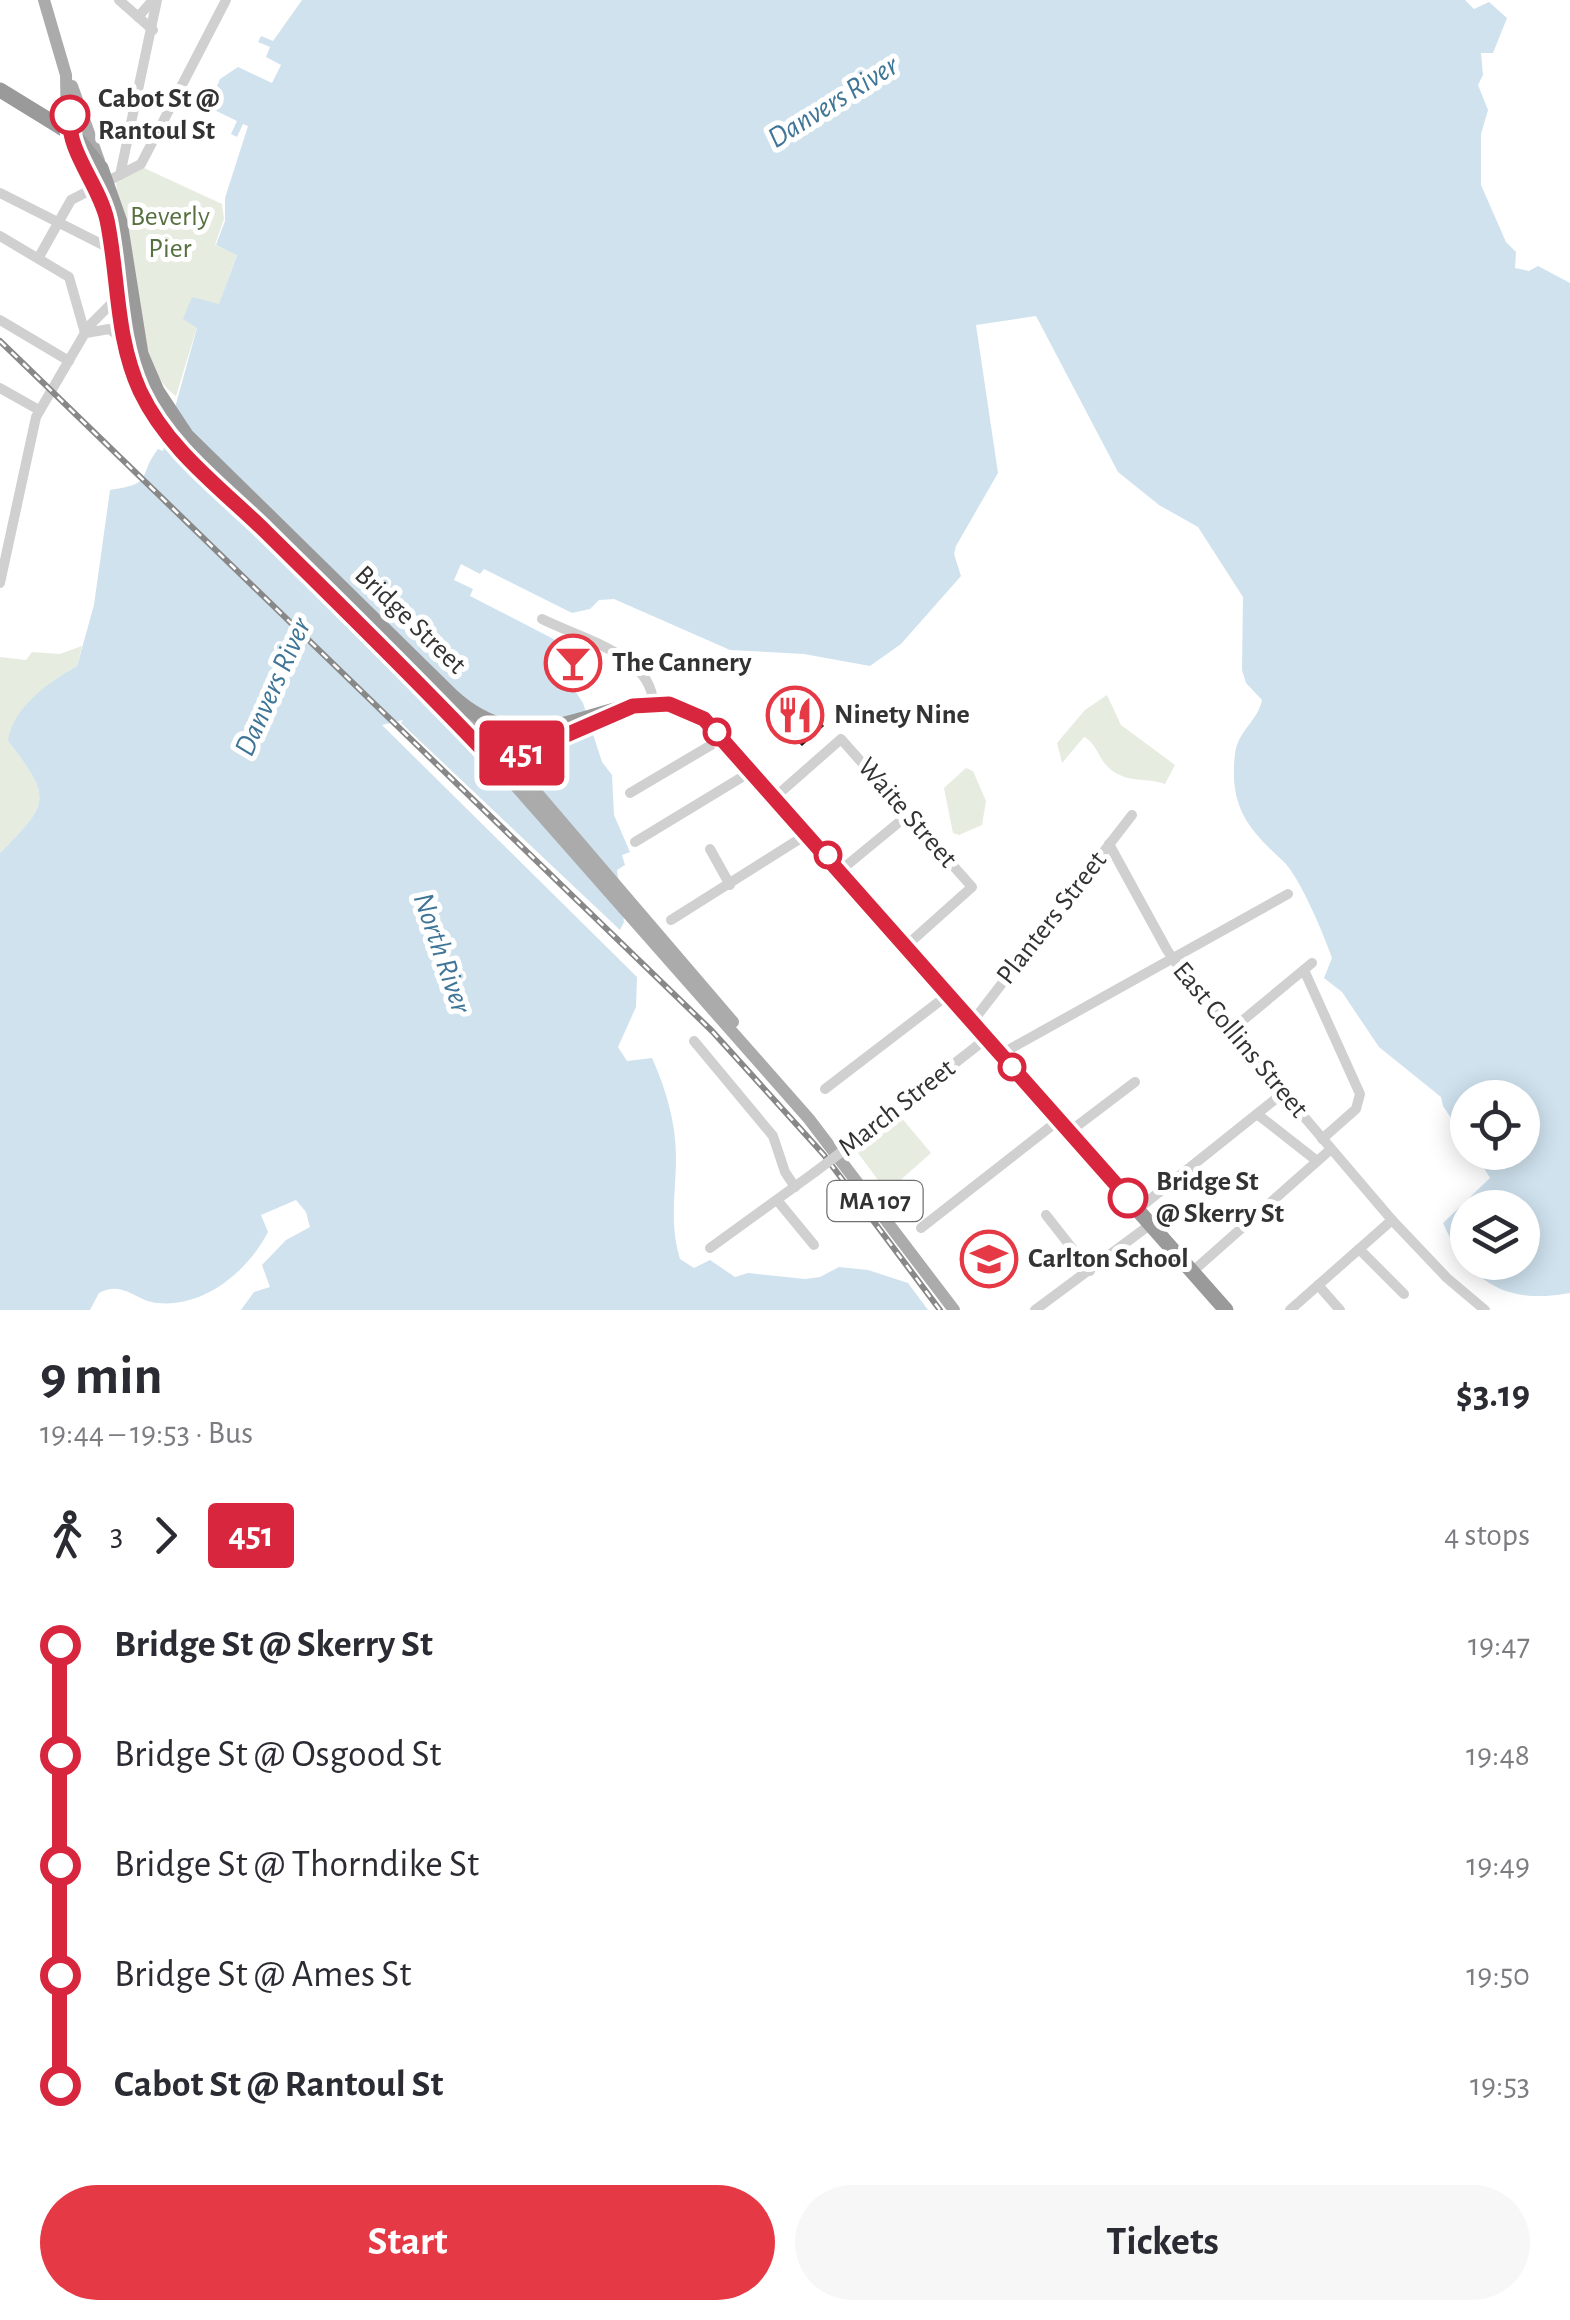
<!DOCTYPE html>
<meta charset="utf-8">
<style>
body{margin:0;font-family:"Alegreya Sans",sans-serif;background:#f7f7f7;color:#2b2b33;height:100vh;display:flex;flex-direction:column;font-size:38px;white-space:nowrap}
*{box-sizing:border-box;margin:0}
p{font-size:32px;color:#7c7c81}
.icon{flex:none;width:55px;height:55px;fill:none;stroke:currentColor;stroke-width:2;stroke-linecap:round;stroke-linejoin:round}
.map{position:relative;height:1310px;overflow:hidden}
.sheet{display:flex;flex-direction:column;background:#fff;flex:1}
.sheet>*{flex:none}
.badge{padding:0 20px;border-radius:8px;font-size:35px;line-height:65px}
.tools{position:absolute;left:1450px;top:1080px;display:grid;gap:20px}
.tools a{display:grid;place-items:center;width:90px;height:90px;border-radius:50%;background:#fff;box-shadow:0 5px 25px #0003;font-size:50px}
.map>.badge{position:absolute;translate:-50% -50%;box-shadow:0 0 0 5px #fff}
.legs{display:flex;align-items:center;gap:15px;height:110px;padding:0 40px;font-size:32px}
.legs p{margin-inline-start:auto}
.headline{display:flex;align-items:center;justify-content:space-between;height:170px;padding:0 40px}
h1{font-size:55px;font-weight:700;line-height:75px}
.action{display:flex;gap:20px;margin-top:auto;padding:20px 40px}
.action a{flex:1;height:115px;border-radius:60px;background:#e63946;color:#fff;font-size:40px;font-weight:700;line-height:115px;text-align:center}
.action a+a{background:#f7f7f7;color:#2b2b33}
ul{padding:0 40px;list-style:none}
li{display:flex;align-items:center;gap:35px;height:110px;font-size:38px}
li i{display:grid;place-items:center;width:15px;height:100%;margin:0 12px;background:currentColor}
li i::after{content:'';width:25px;height:25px;margin:-12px;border:8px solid;border-radius:50%;background:#fff}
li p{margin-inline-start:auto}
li:first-child i{background:linear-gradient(#0000 50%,currentColor 0)}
li:last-child i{background:linear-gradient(currentColor 50%,#0000 0)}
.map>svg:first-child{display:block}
.green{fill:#e6ecdf}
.water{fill:#cfe2ee;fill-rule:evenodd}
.building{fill:#1a1a1a}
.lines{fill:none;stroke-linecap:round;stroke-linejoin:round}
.minor{stroke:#d0d0d0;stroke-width:10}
.major{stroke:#ababab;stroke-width:12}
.highway{stroke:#9a9a9a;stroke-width:15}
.rail-casing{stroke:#888;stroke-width:6}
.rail{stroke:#fff;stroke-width:2.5;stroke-dasharray:8;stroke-linecap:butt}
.minor-bridge{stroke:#d0d0d0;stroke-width:10}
.line-1-casing{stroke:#fff;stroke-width:22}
.line-1{stroke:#d7263d;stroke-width:15}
.stop-1-dot{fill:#fff;stroke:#d7263d;stroke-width:5}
.labels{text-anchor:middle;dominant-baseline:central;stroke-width:10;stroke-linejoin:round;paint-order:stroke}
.shield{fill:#fff;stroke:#707070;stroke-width:2.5}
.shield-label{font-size:25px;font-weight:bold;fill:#333}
.stop-label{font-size:28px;font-weight:bold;fill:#333;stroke:#fff;text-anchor:start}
.park-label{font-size:28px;fill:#56703f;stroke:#fff}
.street-label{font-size:28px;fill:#333;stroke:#fff}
.poi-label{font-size:28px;font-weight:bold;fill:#333;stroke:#fff;text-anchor:start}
.water-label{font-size:30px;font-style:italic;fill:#3f7597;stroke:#fff}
</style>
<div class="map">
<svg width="1570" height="1310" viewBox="0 0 1570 1310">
<rect width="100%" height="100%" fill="#fff"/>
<g class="green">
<path d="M142,167L222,204L224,219L215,245L237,254L219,305L192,297L197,327L176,396C132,367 124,234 116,183Z"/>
<path d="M82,646L77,666C45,684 22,706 8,741C53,799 49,803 0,853V657L26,660L32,652L60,654Z"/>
<path d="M1107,695L1121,725L1175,765L1165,784C1145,777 1129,784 1110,769C1098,759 1097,743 1084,737L1062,763L1057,743L1085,710Z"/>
<path d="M966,768L973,771L986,801L982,825L959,835L953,833L944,788Z"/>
<path d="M895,1110L931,1153L887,1192L858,1153L895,1124L889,1115Z"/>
</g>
<path class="water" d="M302,0H1465L1474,9L1489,2L1507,18L1493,53H1481L1483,75L1478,85L1488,110L1481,134V185L1506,242L1516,252L1515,268L1529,271L1538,266L1570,283V1293C1505,1305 1469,1282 1443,1223L1490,1178L1475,1153L1522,1152V1098H1468L1467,1142L1443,1106L1441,1097L1379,1047L1342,992L1324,978L1332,958C1324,935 1300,877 1283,861C1247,828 1229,806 1235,754C1238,730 1258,721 1262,700L1246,683L1242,670L1243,597L1198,527L1159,505L1118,472L1036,316L976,325L998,473L956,546L954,554L961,576L901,644L870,666L804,654L730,650L614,599L599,600L590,609L572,613L484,569L480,574L461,564L454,580L473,589L470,596L567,646L561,669L583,703L602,762L612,775L614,815L630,852L622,855L625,865L617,870L624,922L620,930L401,723L403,720L382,725L637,977L636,1007L618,1047L627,1061L652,1058C666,1089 676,1123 676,1157C676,1194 669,1222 680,1259L694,1268L710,1260L735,1277L748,1273L805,1279L820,1277L839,1267L868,1270L908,1283L928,1310H241L254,1292L270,1287L262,1265L286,1240L310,1227L306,1212L296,1200L261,1215L268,1232C248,1271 204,1308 157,1303C134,1300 123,1280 99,1293L90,1310H0V853C49,803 53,799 8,741C12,708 50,681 77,666L94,605L110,490C156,483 136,478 158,449L163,451L197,328L183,319L192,297L219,304L237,255L216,245L225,221V198L248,126L243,124L237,137L231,134L237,121L208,107L220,79L238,67L272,83L281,65L266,57L270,47L258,42L261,36L273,41ZM1468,1208H1522V1262H1468Z"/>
<path class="building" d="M792,690L824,726L802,746L777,723L780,721L771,710Z"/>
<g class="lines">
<g class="minor">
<path d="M119,0L153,30"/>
<path d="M138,17L153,0"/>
<path d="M120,175L157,0"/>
<path d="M0,193L111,249"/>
<path d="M0,236L69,277L85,333"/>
<path d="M39,257L71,200L141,164L226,0"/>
<path d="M0,320L69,361"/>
<path d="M86,333L109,329L122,338"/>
<path d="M0,388L39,410"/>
<path d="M0,583L36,417L89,326L117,298"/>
<path d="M542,619C577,637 653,655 653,704"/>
<path d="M630,793L723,738"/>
<path d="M775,797L841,739L972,887L907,945"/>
<path d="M635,842L752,771"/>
<path d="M1109,844L1167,950L1190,983L1392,1220L1447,1278L1485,1310"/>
<path d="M710,849L730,885"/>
<path d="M841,870L909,814"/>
<path d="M671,920L809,833"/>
<path d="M1304,970L1360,1094L1356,1109L1322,1139"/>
<path d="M973,1021L1132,815"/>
<path d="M1230,1031L1312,963"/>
<path d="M694,1041L773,1136L785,1172L795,1187"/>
<path d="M1001,1054L1288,894"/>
<path d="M825,1089L949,994"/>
<path d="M1257,1114L1317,1161"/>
<path d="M1069,1132L1135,1082"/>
<path d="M852,1144L987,1038"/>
<path d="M777,1200L814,1245"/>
<path d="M1138,1209L1283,1093"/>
<path d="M1046,1215L1090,1271"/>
<path d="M921,1228L1059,1120"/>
<path d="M710,1248L815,1172"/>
<path d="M1359,1249L1404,1294"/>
<path d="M1192,1272L1331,1149"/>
<path d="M1318,1285L1340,1310"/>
<path d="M1035,1310L1151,1224"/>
<path d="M1290,1310L1392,1220"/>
</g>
<g class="major">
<path d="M44,0L66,75L67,130"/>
<path d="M72,86L99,161"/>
<path d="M467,711L733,1022"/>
<path d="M536,731L519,740L497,765L809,1119L954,1310"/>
</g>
<g class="highway">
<path d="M0,90L75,136L101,168L120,222L141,354L157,391L186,435L452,696C545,782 621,665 704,719L1226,1310"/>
<path d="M73,143L104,207L126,354L162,428L185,457L433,696L497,765L583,728"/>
</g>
<g class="rail-casing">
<path id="rail" d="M0,341L712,1031L824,1155L940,1310"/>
</g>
<use href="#rail" class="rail"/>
<path class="minor-bridge" d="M815,1172L852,1144"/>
</g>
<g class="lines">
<g class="line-1-casing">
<path id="line-1" d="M70,115C66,151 99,184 107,220C119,278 115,336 140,391C168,450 221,488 266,532C344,609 422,685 497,765L633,706L669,704L704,719L1128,1198"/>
</g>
<use href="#line-1" class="line-1"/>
</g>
<defs>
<g id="bar-ring" transform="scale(2.875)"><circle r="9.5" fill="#fff" stroke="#e63946" stroke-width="1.5"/><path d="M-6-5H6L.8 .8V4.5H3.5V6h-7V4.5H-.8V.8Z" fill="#e63946"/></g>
<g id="restaurant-ring" transform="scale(2.875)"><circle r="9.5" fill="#fff" stroke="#e63946" stroke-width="1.5"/><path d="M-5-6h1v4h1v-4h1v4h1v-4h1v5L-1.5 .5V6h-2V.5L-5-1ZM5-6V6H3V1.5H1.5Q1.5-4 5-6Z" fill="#e63946"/></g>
<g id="school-ring" transform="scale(2.875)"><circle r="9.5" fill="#fff" stroke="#e63946" stroke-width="1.5"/><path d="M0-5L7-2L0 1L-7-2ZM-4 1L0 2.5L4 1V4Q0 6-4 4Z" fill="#e63946"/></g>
</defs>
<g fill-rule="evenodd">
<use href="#bar-ring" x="573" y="663"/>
<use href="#restaurant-ring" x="795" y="715"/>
<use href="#school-ring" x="989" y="1259"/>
</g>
<g class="stop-1-dot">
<circle cx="70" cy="115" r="18"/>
<circle cx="717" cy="732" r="12"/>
<circle cx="828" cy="855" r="12"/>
<circle cx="1012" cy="1067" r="12"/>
<circle cx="1128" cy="1198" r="18"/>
</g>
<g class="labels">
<rect class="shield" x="827.5" y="1181" width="95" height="40" rx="8"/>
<g class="shield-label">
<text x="875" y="1201">MA 107</text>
</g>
<g class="stop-label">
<text x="98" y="99">Cabot St @<tspan x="98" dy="32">Rantoul St</tspan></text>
<text x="1156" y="1182">Bridge St<tspan x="1156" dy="32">@ Skerry St</tspan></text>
</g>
<g class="park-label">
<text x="170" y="217">Beverly<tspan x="170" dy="32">Pier</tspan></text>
</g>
<g class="street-label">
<text transform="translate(410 620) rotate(44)">Bridge Street</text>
<text transform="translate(907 813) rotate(49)">Waite Street</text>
<text transform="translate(1052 918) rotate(-52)">Planters Street</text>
<text transform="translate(1240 1040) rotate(50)">East Collins Street</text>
<text transform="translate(897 1108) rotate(-38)">March Street</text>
</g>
<g class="poi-label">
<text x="612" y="663">The Cannery</text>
<text x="834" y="715">Ninety Nine</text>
<text x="1028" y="1259">Carlton School</text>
</g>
<g class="water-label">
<text transform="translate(833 102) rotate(-32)">Danvers River</text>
<text transform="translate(273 687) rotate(-66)">Danvers River</text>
<text transform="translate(442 953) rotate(71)">North River</text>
</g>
</g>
</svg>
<div class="tools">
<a><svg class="icon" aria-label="locate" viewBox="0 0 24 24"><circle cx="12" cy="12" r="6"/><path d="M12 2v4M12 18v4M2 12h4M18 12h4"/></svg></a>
<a><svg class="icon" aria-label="layers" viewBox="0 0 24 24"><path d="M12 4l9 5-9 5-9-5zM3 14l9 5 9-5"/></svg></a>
</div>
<b class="badge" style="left:522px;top:753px;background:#d7263d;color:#fff">451</b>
</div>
<section class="sheet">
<div class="headline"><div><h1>9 min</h1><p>19:44 – 19:53 · Bus</p></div><b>$3.19</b></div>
<div class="legs"><svg class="icon" aria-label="walk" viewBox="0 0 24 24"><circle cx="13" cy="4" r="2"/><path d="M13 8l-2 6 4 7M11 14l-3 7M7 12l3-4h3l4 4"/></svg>3<svg class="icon" aria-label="forward" viewBox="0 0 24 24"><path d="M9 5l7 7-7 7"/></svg><b class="badge" style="background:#d7263d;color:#fff">451</b><p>4 stops</p></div>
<ul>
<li><i style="color:#d7263d"></i><b>Bridge St @ Skerry St</b><p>19:47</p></li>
<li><i style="color:#d7263d"></i><span>Bridge St @ Osgood St</span><p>19:48</p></li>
<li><i style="color:#d7263d"></i><span>Bridge St @ Thorndike St</span><p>19:49</p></li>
<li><i style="color:#d7263d"></i><span>Bridge St @ Ames St</span><p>19:50</p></li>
<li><i style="color:#d7263d"></i><b>Cabot St @ Rantoul St</b><p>19:53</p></li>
</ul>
<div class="action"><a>Start</a><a>Tickets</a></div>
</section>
